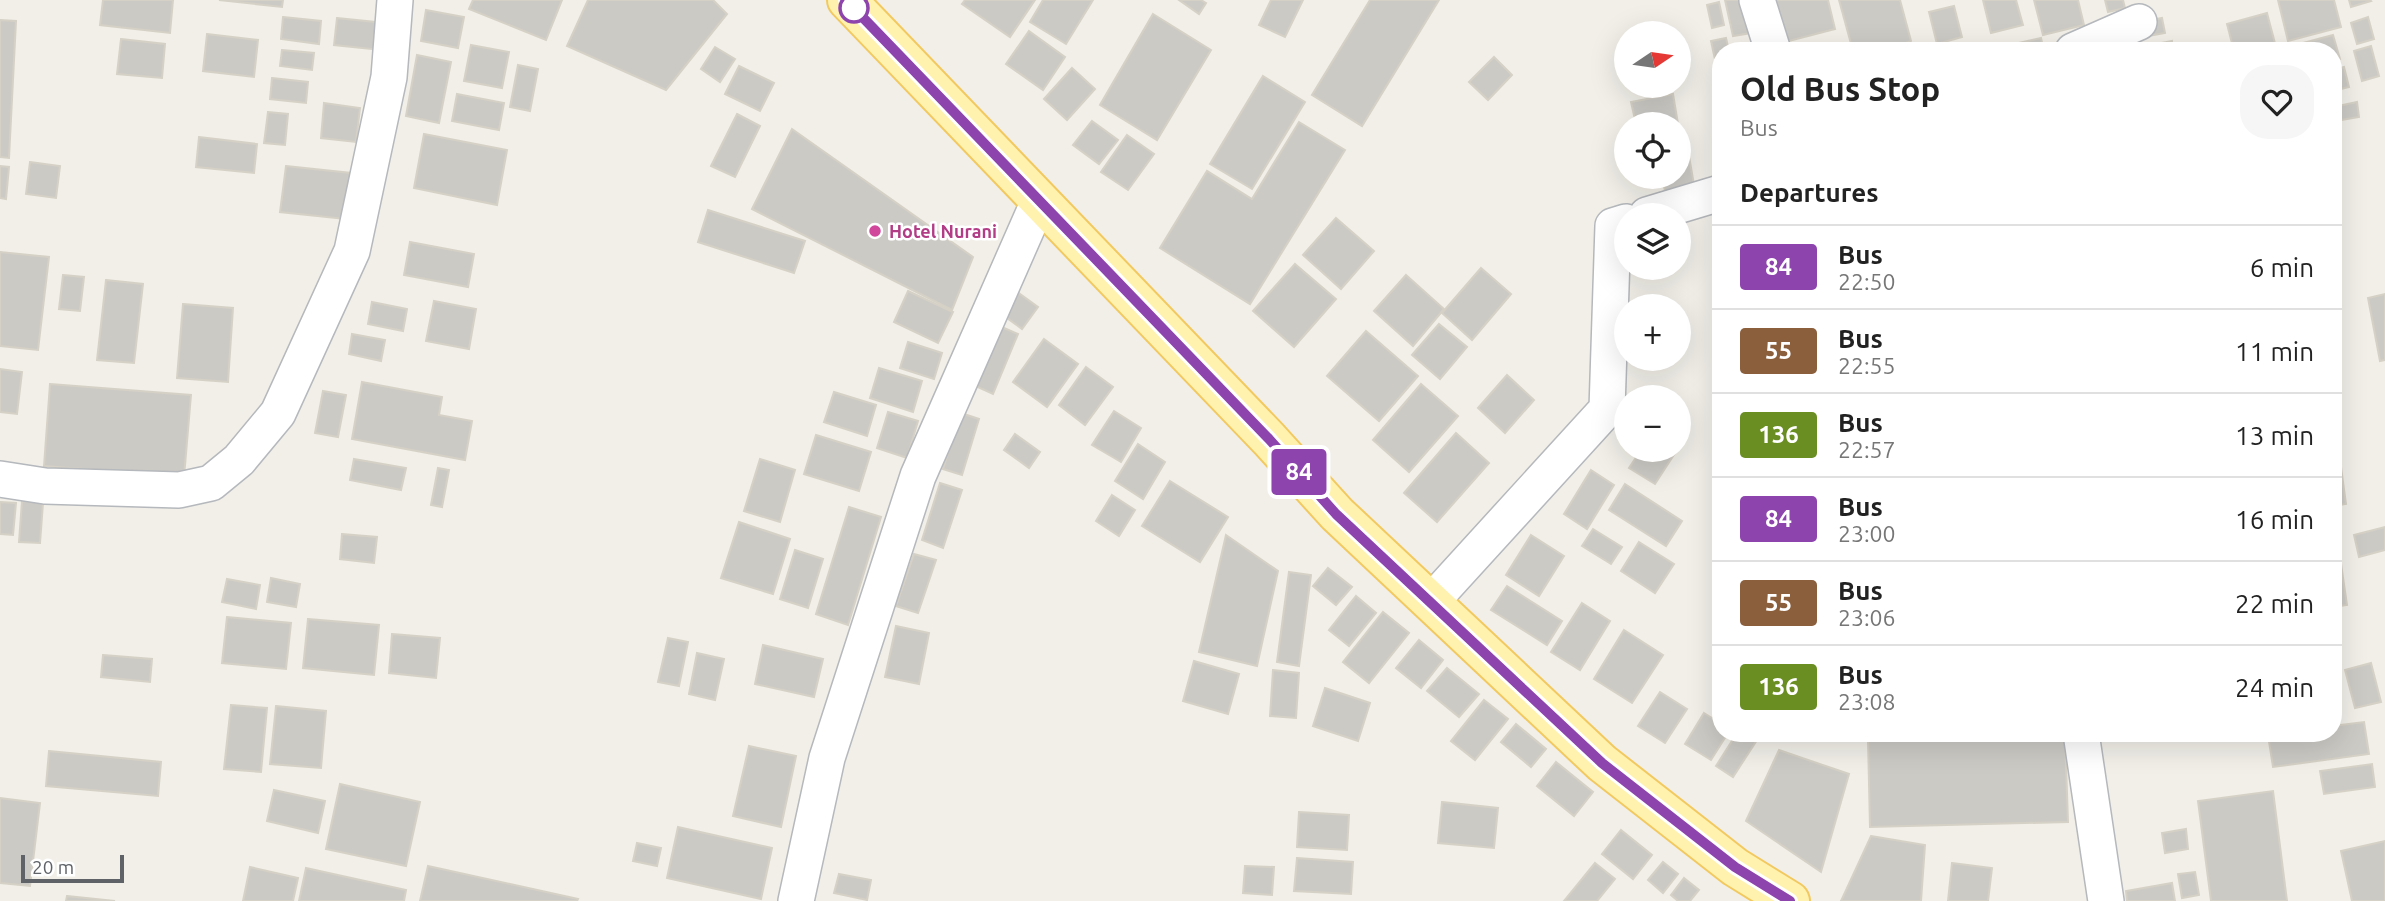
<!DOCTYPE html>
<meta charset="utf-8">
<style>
body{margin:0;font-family:Ubuntu,sans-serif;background:#f6f6f6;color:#222;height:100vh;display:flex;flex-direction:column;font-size:26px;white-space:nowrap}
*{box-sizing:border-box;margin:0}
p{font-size:23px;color:#767676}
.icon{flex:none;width:38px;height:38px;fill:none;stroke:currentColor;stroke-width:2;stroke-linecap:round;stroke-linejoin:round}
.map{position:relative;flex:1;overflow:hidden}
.side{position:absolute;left:1712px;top:42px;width:630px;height:700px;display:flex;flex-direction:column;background:#fff;border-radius:28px;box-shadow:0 7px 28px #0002}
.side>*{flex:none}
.badge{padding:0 14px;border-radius:5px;font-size:24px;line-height:46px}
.needle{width:46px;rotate:77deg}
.tools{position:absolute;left:1614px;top:21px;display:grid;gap:14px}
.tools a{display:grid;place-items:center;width:77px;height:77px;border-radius:50%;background:#fff;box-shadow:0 7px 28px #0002;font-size:35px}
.scale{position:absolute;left:21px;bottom:18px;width:103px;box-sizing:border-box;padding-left:7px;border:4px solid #5f6368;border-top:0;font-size:19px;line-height:24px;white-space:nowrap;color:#5f6368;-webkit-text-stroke:5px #fff;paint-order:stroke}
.map>.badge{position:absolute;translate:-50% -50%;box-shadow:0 0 0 4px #fff}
h2{padding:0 28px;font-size:26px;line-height:63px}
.round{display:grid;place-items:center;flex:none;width:74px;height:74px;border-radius:28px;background:#f6f6f6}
.headline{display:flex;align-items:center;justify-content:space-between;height:119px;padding:0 28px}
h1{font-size:33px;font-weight:700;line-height:52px}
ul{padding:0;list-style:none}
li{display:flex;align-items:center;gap:21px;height:84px;padding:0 28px;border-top:2px solid #e0e0e0}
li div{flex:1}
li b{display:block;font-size:26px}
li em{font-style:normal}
li .badge{min-width:77px;font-weight:700;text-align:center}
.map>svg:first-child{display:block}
.building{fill:#cccac5;stroke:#d6d1c6;stroke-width:2}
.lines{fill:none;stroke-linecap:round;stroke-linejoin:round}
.street-casing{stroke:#b5b8bc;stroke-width:38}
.primary-casing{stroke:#f2c960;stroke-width:42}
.street{stroke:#fff;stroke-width:35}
.primary{stroke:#fff2af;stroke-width:38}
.line-casing{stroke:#fff;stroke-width:16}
.line{stroke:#8e44ad;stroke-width:10}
.stop-dot{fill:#fff;stroke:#8e44ad;stroke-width:3.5}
.hotel-dot{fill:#d1479c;stroke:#fff;stroke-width:2.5}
.labels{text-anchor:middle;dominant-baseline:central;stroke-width:5;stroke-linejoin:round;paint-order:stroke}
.hotel-label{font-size:18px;font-weight:bold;fill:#b23c85;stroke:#fff;text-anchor:start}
</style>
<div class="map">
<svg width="2385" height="901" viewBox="0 0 2385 901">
<rect width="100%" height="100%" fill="#f1efe8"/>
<g class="building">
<path d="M103,0H173L170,33L100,25Z"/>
<path d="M219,0H283L282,7Z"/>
<path d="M473,0H562L546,40L469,9Z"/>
<path d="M588,0H713L727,14L666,90L567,46Z"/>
<path d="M965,0H1035L1010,37L962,4Z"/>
<path d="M1043,0H1093L1066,44L1030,22Z"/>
<path d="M1179,0H1201L1206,3L1199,14Z"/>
<path d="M1271,0H1303L1285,37L1259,25Z"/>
<path d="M1370,0H1439L1362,126L1312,95Z"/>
<path d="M1725,0H1744L1752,33L1733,36Z"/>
<path d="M1778,0H1828L1835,29L1781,43L1771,2Z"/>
<path d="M1839,0H1900L1911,41L1885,51H1853Z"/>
<path d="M1983,0H2016L2023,25L1991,33Z"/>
<path d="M2034,0H2078L2084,25L2043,35Z"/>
<path d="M2105,0H2123L2125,8L2108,12Z"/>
<path d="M2278,0H2334L2341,27L2288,41Z"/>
<path d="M2349,0H2370L2371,1L2351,7Z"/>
<path d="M1719,2L1724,25L1712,28L1707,5Z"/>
<path d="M1954,6L1962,37L1937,44L1929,12Z"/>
<path d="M426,10L464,17L458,48L421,41Z"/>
<path d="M2267,13L2277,51H2234L2227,24Z"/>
<path d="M1153,14L1211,50L1157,140L1100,105Z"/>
<path d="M283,17L321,21L319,44L281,39Z"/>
<path d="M2368,17L2374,39L2357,44L2351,23Z"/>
<path d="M337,18L385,23L381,50L334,45Z"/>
<path d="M2162,18L2165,33L2148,36L2146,21Z"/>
<path d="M0,20L16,21L9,158L0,157Z"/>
<path d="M1029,31L1065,57L1043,90L1006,64Z"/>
<path d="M207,34L258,40L254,77L203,71Z"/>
<path d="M2333,35L2340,59L2333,61V51H2284V48Z"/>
<path d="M1726,38L1729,51H1720V72L1718,73L1711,41Z"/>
<path d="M2041,38L2044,51H1996V48Z"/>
<path d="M121,39L165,44L162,78L117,74Z"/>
<path d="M2172,41L2173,51H2158L2156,44Z"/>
<path d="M471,45L509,52L502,88L464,81Z"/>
<path d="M2371,46L2379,76L2362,81L2354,51Z"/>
<path d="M715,47L735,59L720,82L701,69Z"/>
<path d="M282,50L314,53L312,70L280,66Z"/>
<path d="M417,55L451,62L439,123L406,116Z"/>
<path d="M1494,57L1512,75L1488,100L1469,82Z"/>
<path d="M518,65L538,69L530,111L510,107Z"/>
<path d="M739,66L774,83L760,111L725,94Z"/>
<path d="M2344,67L2349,87L2333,91V70Z"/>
<path d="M1072,68L1095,89L1067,120L1044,99Z"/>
<path d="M1263,76L1305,102L1252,189L1210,164Z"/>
<path d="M272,78L308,82L306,103L270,99Z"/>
<path d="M1645,86H1677L1646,91Z"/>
<path d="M457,94L504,103L499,130L452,121Z"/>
<path d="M1673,94L1678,124H1636L1631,102Z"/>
<path d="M2357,102L2359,117L2341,120L2338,106Z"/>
<path d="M324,103L360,108L356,142L321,138Z"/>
<path d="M268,112L288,114L285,145L264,143Z"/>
<path d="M737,114L760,126L735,177L711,166Z"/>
<path d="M1092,121L1118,140L1099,164L1073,145Z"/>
<path d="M1299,122L1345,150L1250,304L1160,248L1207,171L1252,199Z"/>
<path d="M792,129L973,257L952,310L752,209Z"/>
<path d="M1684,132L1688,151L1678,153V133Z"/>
<path d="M424,134L507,150L497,205L414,188Z"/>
<path d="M1127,135L1154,154L1128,190L1101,172Z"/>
<path d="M199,137L257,144L254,173L196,167Z"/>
<path d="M1689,156L1694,185L1665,191L1662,177H1678V158Z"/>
<path d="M30,162L60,166L56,198L26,194Z"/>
<path d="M0,166L9,167L6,199L0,198Z"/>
<path d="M286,166L351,173L345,219L280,212Z"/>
<path d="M708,210L805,241L794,273L698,242Z"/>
<path d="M1336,218L1374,251L1341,289L1303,255Z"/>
<path d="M410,242L474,254L468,287L404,275Z"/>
<path d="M0,252L49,257L38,350L0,346Z"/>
<path d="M1295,264L1336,299L1294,347L1253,311Z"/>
<path d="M1481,268L1511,294L1472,340L1442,313Z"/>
<path d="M63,275L84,277L80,311L59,309Z"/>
<path d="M1406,275L1444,309L1413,346L1374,311Z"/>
<path d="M106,280L143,284L134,363L97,360Z"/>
<path d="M908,291L953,312L938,343L894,322Z"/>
<path d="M1016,291L1038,307L1022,329L1000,313Z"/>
<path d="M2385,294V360L2380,361L2368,298Z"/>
<path d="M434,301L476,309L469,349L426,341Z"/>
<path d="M372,302L407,309L403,331L368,324Z"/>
<path d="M183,304L233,308L228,382L177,378Z"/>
<path d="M2333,304H2334L2339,329L2333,330Z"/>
<path d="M995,324L1018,334L993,394L971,384Z"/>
<path d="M1439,324L1467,347L1440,379L1412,355Z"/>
<path d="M1366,331L1418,376L1379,421L1327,376Z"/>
<path d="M352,334L385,340L381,361L349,354Z"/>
<path d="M1044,339L1078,364L1047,407L1013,382Z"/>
<path d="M908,342L942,353L934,379L900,368Z"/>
<path d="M1086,367L1113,387L1085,425L1059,405Z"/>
<path d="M879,368L922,381L913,412L870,398Z"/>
<path d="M0,369L22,372L17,414L0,412Z"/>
<path d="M1507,375L1534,400L1505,433L1478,408Z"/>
<path d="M362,382L442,397L439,415L472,421L465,460L352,439Z"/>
<path d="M50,384L191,395L184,477L44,466Z"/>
<path d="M1421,384L1458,416L1409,472L1373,440Z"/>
<path d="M323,391L346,395L338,437L315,433Z"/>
<path d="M834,392L876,405L867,436L824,422Z"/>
<path d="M1114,411L1141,428L1121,462L1092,445Z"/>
<path d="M888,412L918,421L907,458L877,448Z"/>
<path d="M961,413L979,419L962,475L943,469Z"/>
<path d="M1456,433L1489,463L1437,522L1404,493Z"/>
<path d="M1015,434L1040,452L1029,468L1004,450Z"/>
<path d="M816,435L871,452L859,491L804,474Z"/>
<path d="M1138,444L1165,462L1143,499L1115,481Z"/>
<path d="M1641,450H1677L1655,484L1629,468Z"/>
<path d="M354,459L406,468L401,490L350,480Z"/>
<path d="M760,459L795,470L780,522L744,511Z"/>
<path d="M2341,467L2346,504L2333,506V468Z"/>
<path d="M438,468L449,470L442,507L431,505Z"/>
<path d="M1591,470L1614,485L1587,529L1564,514Z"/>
<path d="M1170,481L1228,517L1200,562L1142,526Z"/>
<path d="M940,483L962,490L943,548L922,540Z"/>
<path d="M1625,484L1682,521L1666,546L1609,510Z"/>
<path d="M1112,495L1135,510L1119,536L1096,521Z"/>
<path d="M22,501L43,503L40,543L19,542Z"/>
<path d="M0,502L16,503L13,535L0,534Z"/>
<path d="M849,507L881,517L848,625L816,614Z"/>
<path d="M739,522L790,539L773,594L721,578Z"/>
<path d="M2385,527V550L2359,557L2354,535Z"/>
<path d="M1593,529L1622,547L1611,564L1582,546Z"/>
<path d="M2333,529H2336L2347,605L2333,607Z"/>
<path d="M342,534L377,537L374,563L340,559Z"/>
<path d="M1226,535L1278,571L1257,666L1199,652Z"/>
<path d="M1531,535L1564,556L1539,596L1506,575Z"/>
<path d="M1639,542L1674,564L1655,593L1621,571Z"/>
<path d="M795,550L823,559L808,608L780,599Z"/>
<path d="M914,554L936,560L918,613L896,606Z"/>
<path d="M1328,568L1352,587L1336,605L1313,586Z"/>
<path d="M1289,572L1311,575L1299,666L1277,662Z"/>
<path d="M271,578L300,584L296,607L267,602Z"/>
<path d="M227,579L260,585L256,609L222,602Z"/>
<path d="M1507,586L1562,621L1547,645L1491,610Z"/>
<path d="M1356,596L1376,613L1349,646L1329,630Z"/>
<path d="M1582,603L1610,621L1580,670L1551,652Z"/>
<path d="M1383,612L1409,633L1369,683L1343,662Z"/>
<path d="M227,617L291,623L286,669L222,663Z"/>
<path d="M308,619L379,625L374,675L303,668Z"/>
<path d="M896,626L929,633L919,684L885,677Z"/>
<path d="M1624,630L1663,655L1632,703L1594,679Z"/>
<path d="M392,634L440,638L436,678L389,673Z"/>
<path d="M668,638L688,642L679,686L658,682Z"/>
<path d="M1419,640L1443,660L1421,688L1396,668Z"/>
<path d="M763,645L823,659L814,697L755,684Z"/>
<path d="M697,653L724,659L715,700L689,694Z"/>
<path d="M103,655L152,659L150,682L101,677Z"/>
<path d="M1194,661L1239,674L1228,714L1183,701Z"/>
<path d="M2371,663L2381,702L2355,708L2345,670Z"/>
<path d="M1447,668L1479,694L1459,717L1427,691Z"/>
<path d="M1273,670L1299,673L1296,718L1270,716Z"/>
<path d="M1325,688L1370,703L1358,741L1313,726Z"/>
<path d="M1660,692L1687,709L1665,743L1638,726Z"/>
<path d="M1484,700L1508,719L1475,760L1451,741Z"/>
<path d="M231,705L267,708L261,772L224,769Z"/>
<path d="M276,706L326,711L321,768L270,764Z"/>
<path d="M1704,713L1720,723V733H1728L1711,760L1685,744Z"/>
<path d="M2364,722L2369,754L2273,767L2268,735L2333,733V726Z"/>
<path d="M1516,724L1546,749L1531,767L1501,742Z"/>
<path d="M1737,733H1746L1757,740L1733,777L1716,766Z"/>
<path d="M2065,734L2068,822L1870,827L1868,740Z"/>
<path d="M749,746L796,756L781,827L733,816Z"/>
<path d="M1779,750L1849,774L1821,872L1746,821Z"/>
<path d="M49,751L161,762L158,796L46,786Z"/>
<path d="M1556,762L1593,792L1574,816L1537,786Z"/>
<path d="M2372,764L2375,787L2324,794L2320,771Z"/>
<path d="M340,784L420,802L406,866L326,849Z"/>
<path d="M274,790L325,801L318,833L267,821Z"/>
<path d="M2273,791L2287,901H2211L2198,801Z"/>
<path d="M0,798L40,803L30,886L0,883Z"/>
<path d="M1442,802L1498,808L1494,848L1438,843Z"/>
<path d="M1299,812L1349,815L1347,850L1297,847Z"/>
<path d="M678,827L772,848L761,899L667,878Z"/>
<path d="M2186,829L2188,849L2165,853L2162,833Z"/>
<path d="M1621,830L1652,855L1633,879L1602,854Z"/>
<path d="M1871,836L1925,845L1921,901H1841Z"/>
<path d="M2385,841V901H2352L2341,851Z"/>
<path d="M637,843L661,848L657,866L633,861Z"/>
<path d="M1297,858L1353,862L1351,894L1294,891Z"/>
<path d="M1663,862L1678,874L1663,893L1648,880Z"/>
<path d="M1595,863L1615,879L1597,901H1564Z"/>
<path d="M1952,863L1992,868L1988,901H1948Z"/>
<path d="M428,866L578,899L577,901H420Z"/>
<path d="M1245,866L1274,867L1272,895L1243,893Z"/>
<path d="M250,867L298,878L293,901H243Z"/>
<path d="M306,868L406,890L404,901H299Z"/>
<path d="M2195,872L2199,895L2182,898L2178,874Z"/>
<path d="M839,874L871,880L867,900L834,893Z"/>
<path d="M1684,878L1699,890L1690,901H1678L1671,895Z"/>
<path d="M2172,883L2175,901H2127L2126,891Z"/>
<path d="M67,896L115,901H66Z"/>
</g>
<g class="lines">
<g class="street-casing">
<g id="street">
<path d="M1757,0L1773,51"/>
<path d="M2073,51L2139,22"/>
<path d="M1647,215L1720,193"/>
<path d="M0,479L45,486L179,490L211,483L239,460L278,413L352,251L389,77L395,0"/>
<path d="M1431,602L1607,409L1613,226L1626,222"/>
<path d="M2081,733L2106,901"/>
<path d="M796,901L827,758L918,476L1039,201"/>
</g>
</g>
<g class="primary-casing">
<path id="primary" d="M847,0L1269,439L1337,514L1602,763L1735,867L1790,901"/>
</g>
<use href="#street" class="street"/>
<use href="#primary" class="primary"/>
</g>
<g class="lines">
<g class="line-casing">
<path id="line" d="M846,0L1269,439L1336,514L1602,763L1735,867L1790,901"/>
</g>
<use href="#line" class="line"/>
</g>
<circle class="stop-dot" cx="854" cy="8" r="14"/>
<circle class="hotel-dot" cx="875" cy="231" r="7"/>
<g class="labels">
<g class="hotel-label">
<text x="889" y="231">Hotel Nurani</text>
</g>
</g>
</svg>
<div class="tools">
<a><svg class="needle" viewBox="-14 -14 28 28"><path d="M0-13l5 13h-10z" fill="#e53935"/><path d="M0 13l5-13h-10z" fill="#767676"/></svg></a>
<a><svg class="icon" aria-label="locate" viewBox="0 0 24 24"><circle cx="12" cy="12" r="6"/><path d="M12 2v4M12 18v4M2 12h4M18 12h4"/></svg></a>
<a><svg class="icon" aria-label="layers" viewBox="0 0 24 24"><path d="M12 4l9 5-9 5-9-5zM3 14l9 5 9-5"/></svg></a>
<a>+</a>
<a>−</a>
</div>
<div class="scale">20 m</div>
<b class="badge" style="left:1299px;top:472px;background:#8e44ad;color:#fff">84</b>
<section class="side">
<div class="headline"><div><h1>Old Bus Stop</h1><p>Bus</p></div><a class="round"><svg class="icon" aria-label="heart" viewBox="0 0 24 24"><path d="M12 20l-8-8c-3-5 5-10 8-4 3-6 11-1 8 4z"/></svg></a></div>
<h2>Departures</h2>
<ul>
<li><span class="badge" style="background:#8e44ad;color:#fff">84</span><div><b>Bus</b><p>22:50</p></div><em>6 min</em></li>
<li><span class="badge" style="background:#8b5e3c;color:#fff">55</span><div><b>Bus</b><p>22:55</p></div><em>11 min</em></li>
<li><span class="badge" style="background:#6b8e23;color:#fff">136</span><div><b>Bus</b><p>22:57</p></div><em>13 min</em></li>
<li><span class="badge" style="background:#8e44ad;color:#fff">84</span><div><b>Bus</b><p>23:00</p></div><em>16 min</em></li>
<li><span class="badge" style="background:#8b5e3c;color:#fff">55</span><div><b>Bus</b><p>23:06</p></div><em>22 min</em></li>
<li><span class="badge" style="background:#6b8e23;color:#fff">136</span><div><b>Bus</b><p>23:08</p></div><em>24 min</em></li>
</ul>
</section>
</div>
